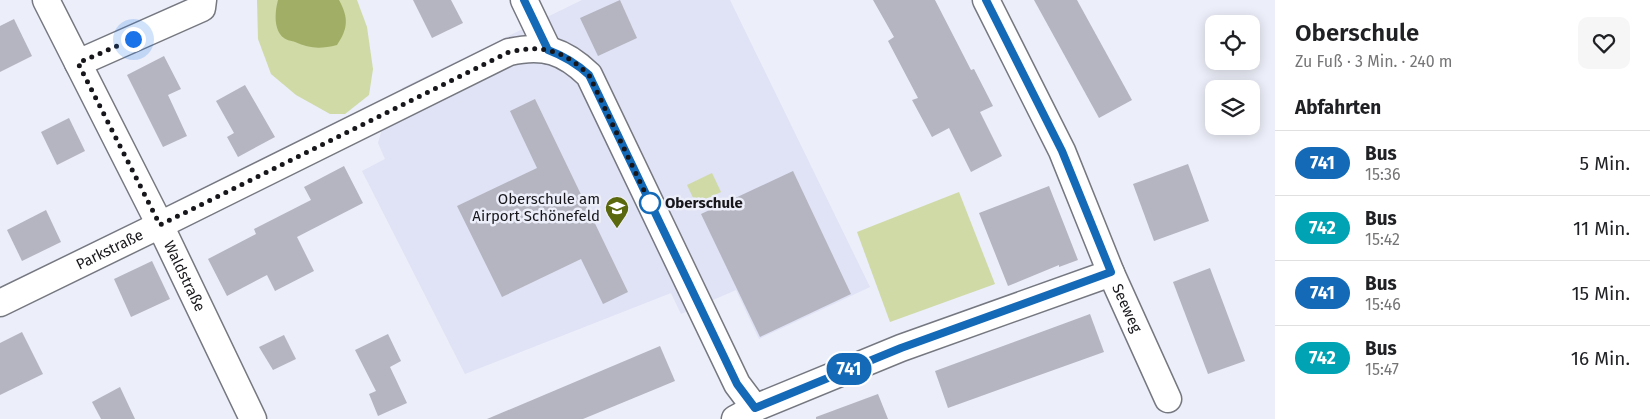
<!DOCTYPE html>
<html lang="de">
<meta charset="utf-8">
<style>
body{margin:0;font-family:"Fira Sans",sans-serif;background:#f6f6f6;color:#202124;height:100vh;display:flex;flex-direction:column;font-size:19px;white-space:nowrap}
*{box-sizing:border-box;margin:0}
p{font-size:16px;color:#757577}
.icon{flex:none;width:28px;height:28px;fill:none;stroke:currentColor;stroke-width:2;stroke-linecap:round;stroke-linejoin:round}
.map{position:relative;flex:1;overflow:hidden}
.panel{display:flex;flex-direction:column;background:#fff;width:375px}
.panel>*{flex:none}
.badge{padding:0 10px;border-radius:16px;font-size:18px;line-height:32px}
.buttons{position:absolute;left:1205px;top:15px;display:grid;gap:10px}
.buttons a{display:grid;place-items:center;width:55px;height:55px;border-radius:10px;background:#fff;box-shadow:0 2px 12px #0003;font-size:25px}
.you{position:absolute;width:25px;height:25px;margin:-12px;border:4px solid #fff;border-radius:50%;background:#1a73e8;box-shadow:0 0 0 8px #1a73e833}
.map>.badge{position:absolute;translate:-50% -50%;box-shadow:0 0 0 2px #fff}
h2{padding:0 20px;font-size:19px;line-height:45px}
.round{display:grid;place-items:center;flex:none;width:52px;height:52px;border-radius:10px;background:#f6f6f6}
.summary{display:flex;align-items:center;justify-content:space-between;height:85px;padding:0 20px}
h1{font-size:24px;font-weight:600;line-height:38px}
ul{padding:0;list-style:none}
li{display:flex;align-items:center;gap:15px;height:65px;padding:0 20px;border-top:1px solid #e0e0e0}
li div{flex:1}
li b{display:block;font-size:19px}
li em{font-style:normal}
li .badge{min-width:55px;font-weight:700;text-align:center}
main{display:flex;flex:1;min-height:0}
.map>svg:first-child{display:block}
.built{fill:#e0e2f5}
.green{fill:#cfdaa6}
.water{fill:#a1af66}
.building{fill:#b4b5c0}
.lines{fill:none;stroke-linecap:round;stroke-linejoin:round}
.minor-casing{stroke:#767881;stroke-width:29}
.minor{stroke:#fff;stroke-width:26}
.line-casing{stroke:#fff;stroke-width:11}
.line{stroke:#156ab8;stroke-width:8}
.walk{stroke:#17171b;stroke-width:5;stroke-dasharray:0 9}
.stop-dot{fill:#fff;stroke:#156ab8;stroke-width:2.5}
.labels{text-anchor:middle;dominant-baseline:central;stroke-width:5;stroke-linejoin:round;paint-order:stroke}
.poi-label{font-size:15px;fill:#17171b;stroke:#eceef9;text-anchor:end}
.stop-label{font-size:15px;font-weight:bold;fill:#17171b;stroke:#eceef9;text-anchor:start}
.street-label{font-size:15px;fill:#17171b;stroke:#eceef9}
</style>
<main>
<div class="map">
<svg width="1275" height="419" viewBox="0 0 1275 419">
<rect width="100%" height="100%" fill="#eceef9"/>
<path class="built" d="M582,0H730L870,287L759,339L736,290L681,314L671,293L465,374L362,171L385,159L378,143L382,129L414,113L402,88Z"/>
<g class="green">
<path d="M257,0H357L367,27L373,69L369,95L345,114H330L296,95L271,74L258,39Z"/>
<path d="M712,173L721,192L696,204L687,185Z"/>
<path d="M959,192L995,284L890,322L857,232Z"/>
</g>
<path class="water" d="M278,0H339C349,18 348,29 337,45C321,49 310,49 295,42C292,41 286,40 284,38C273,30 275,11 278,0Z"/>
<g class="building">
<path d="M413,0H451L463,23L432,38Z"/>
<path d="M620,0L637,38L598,56L580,18Z"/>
<path d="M873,0H935L971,70L974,69L993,106L980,112L1002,156L971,172L949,128L932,137L912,100L918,98L888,41L894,37Z"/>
<path d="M1034,0H1077L1132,100L1099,118Z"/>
<path d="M14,19L32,56L0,72V26Z"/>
<path d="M164,56L181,89L168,95L187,136L163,147L127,75Z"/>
<path d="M245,85L275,137L238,157L227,137L234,133L216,101Z"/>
<path d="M535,99L628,292L603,304L581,259L502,297L457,206L537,168L510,111Z"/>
<path d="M69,118L85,151L57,165L41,132Z"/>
<path d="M1188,164L1209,221L1154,241L1133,184Z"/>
<path d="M344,166L363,203L297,237L314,271L275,291L267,275L227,296L208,259L256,234L254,229L311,200L304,187Z"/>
<path d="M793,171L851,294L760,337L701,214Z"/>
<path d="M1049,186L1078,260L1059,267V265L1008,286L979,213Z"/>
<path d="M46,210L61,242L22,261L7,230Z"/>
<path d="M152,261L170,299L131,317L114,279Z"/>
<path d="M1210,268L1245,361L1208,374L1173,282Z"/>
<path d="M1090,314L1104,352L948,408L935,371Z"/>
<path d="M22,332L43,374L0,395V343Z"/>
<path d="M388,334L401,361L390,367L407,403L378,416L369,394L376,391L355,350Z"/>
<path d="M284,335L296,359L273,370L259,347Z"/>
<path d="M660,346L675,381L583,419H487Z"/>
<path d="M120,387L135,419H101L92,402Z"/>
<path d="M878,394L888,419H816V417Z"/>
</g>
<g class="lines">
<g class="minor-casing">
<g id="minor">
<path id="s1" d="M46,0L160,225L253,419"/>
<path d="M524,0L548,50"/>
<path id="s2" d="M986,0L1062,151L1111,273L1168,399"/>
<path d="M78,63L202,8L203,0"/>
<path id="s3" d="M0,303L160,225L509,52C544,44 564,51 589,75L737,384L755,408"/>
<path d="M735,419L755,408L901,348L1111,273"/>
</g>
</g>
<use href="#minor" class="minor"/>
</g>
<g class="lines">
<g class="line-casing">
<path id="line" d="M524,0L548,50C564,56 576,63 589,75L737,384L755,408L901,348L1111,272L1062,151L986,0"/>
</g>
<use href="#line" class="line"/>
<path class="walk" d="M133,39L78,63L160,225L509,52C544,44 564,51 589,75L650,203"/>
</g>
<defs>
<g id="school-pin" transform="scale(1.25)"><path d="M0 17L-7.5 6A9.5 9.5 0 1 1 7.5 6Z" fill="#5c680d" stroke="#eceef9"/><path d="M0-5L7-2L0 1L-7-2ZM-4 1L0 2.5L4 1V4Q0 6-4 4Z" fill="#fff"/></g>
</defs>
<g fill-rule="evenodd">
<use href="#school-pin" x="617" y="208"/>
</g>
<circle class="stop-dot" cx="650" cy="203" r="10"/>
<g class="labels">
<g class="poi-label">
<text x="600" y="199">Oberschule am<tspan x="600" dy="17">Airport Schönefeld</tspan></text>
</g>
<g class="stop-label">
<text x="665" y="203">Oberschule</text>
</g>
<g class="street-label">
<text stroke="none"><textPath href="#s3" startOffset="122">Parkstraße</textPath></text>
<text stroke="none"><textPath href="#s1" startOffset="309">Waldstraße</textPath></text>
<text stroke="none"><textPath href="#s2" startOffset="339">Seeweg</textPath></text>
</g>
</g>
</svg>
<div class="buttons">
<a><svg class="icon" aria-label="locate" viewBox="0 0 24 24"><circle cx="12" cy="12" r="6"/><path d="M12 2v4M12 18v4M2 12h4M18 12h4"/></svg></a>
<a><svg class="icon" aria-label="layers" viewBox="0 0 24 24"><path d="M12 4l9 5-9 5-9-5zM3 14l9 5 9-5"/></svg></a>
</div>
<div class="you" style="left:133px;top:39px"></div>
<b class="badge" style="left:849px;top:369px;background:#156ab8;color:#fff">741</b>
</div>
<section class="panel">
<div class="summary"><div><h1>Oberschule</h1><p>Zu Fuß · 3 Min. · 240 m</p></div><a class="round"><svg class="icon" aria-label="heart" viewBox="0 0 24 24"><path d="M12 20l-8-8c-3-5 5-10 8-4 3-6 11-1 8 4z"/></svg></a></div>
<h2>Abfahrten</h2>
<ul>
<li><span class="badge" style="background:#156ab8;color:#fff">741</span><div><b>Bus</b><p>15:36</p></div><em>5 Min.</em></li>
<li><span class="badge" style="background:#00a3b4;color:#fff">742</span><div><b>Bus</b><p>15:42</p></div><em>11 Min.</em></li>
<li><span class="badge" style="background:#156ab8;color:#fff">741</span><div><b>Bus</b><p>15:46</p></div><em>15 Min.</em></li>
<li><span class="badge" style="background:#00a3b4;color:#fff">742</span><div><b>Bus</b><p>15:47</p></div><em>16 Min.</em></li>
</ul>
</section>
</main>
